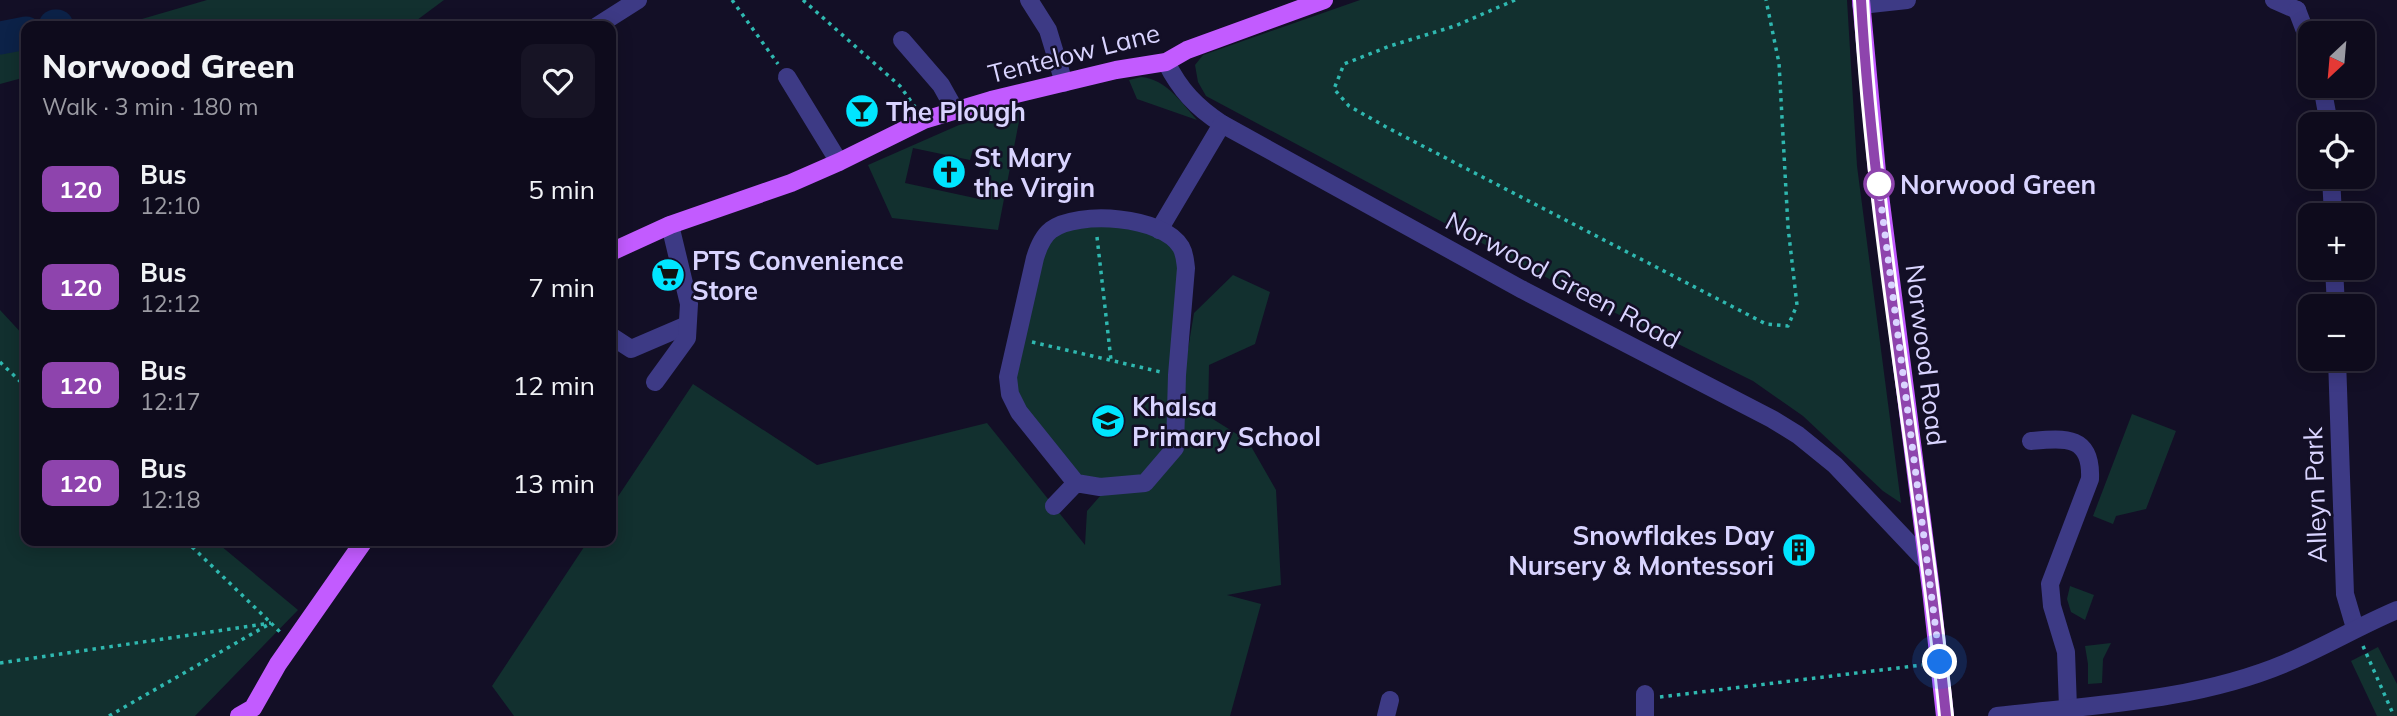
<!DOCTYPE html>
<meta charset="utf-8">
<style>
body{margin:0;font-family:Mulish,sans-serif;background:#171425;color:#f1f3f6;height:100vh;display:flex;flex-direction:column;font-size:26px;white-space:nowrap}
*{box-sizing:border-box;margin:0}
p{font-size:23px;color:#9b9ba3}
.icon{flex:none;width:38px;height:38px;fill:none;stroke:currentColor;stroke-width:2;stroke-linecap:round;stroke-linejoin:round}
.map{position:relative;flex:1;overflow:hidden}
.side{position:absolute;left:21px;top:21px;width:595px;height:525px;display:flex;flex-direction:column;background:#0e0b1c;border-radius:14px;box-shadow:0 4px 18px #0003,0 0 0 2px #2e2b3b}
.side>*{flex:none}
.badge{padding:0 14px;border-radius:10px;font-size:24px;line-height:46px}
.needle{width:46px;rotate:206deg}
.buttons{position:absolute;left:2298px;top:21px;display:grid;gap:14px}
.buttons a{display:grid;place-items:center;width:77px;height:77px;border-radius:14px;background:#0e0b1c;box-shadow:0 4px 18px #0003,0 0 0 2px #2e2b3b;font-size:35px}
.you{position:absolute;width:35px;height:35px;margin:-18px;border:5px solid #fff;border-radius:50%;background:#1a73e8;box-shadow:0 0 0 10px #1a73e833}
.map>.badge{position:absolute;translate:-50% -50%;box-shadow:0 0 0 4px #fff}
.round{display:grid;place-items:center;flex:none;width:74px;height:74px;border-radius:14px;background:#171425}
.head{display:flex;align-items:center;justify-content:space-between;height:119px;padding:0 21px}
h1{font-size:33px;font-weight:800;line-height:52px}
ul{padding:0;list-style:none}
li{display:flex;align-items:center;gap:21px;height:98px;padding:0 21px}
li div{flex:1}
li b{display:block;font-size:26px}
li em{font-style:normal}
li .badge{min-width:77px;font-weight:700;text-align:center}
.map>svg:first-child{display:block}
.green{fill:#12302f;fill-rule:evenodd}
.lines{fill:none;stroke-linecap:round;stroke-linejoin:round}
.river{stroke:#0c2248;stroke-width:33}
.path{stroke:#2fb8b0;stroke-width:3.5;stroke-dasharray:3.5 5;stroke-linecap:butt}
.minor{stroke:#3d3a85;stroke-width:18}
.major{stroke:#c25bff;stroke-width:18}
.line-casing{stroke:#fff;stroke-width:16}
.line{stroke:#8e44ad;stroke-width:10}
.walk{stroke:#d9d4ff;stroke-width:7;stroke-dasharray:0 12.6}
.stop-dot{fill:#fff;stroke:#8e44ad;stroke-width:3.5}
.labels{text-anchor:middle;dominant-baseline:central;stroke-width:5;stroke-linejoin:round;paint-order:stroke}
.street-label{font-size:26px;fill:#d9d4ff;stroke:#130f26}
.poi-label{font-size:26px;font-weight:bold;fill:#d9d4ff;stroke:#130f26;text-anchor:start}
.stop-label{font-size:26px;font-weight:bold;fill:#d9d4ff;stroke:#130f26;text-anchor:start}
</style>
<div class="map">
<svg width="2397" height="716" viewBox="0 0 2397 716">
<rect width="100%" height="100%" fill="#130f26"/>
<g class="green">
<path d="M207,0H444L409,26H118Z"/>
<path d="M1360,0H1847L1857,166L1901,503L1883,491L1803,416L1753,381L1583,297L1206,96L1198,82L1195,65L1203,55Z"/>
<path d="M26,36V77L0,84V38Z"/>
<path d="M1141,77C1166,79 1181,102 1197,120L1137,99L1129,80Z"/>
<path d="M1021,111L998,230L892,218L868,165L959,125ZM913,148L970,160L973,149L993,154L984,200L905,183Z"/>
<path d="M1113,217L1180,246L1177,416L1194,313L1233,275L1270,292L1255,344L1209,365L1208,416L1248,441L1276,490L1281,585L1227,595L1261,604L1230,716H514L492,686L588,541H611V507L693,384L817,465L987,423L1085,545L1087,511L1108,487L1076,483L1010,394L1049,231Z"/>
<path d="M0,310L26,338V541H215L298,610L195,716H0Z"/>
<path d="M2132,414L2176,431L2146,509L2116,516L2113,524L2093,516Z"/>
<path d="M2070,586L2094,595L2085,620L2071,612L2067,599Z"/>
<path d="M2111,643L2103,659L2102,683L2088,684V664L2085,646Z"/>
<path d="M2378,647L2397,684V716H2377L2351,661Z"/>
</g>
<g class="lines">
<g class="river">
<path d="M55,26H57"/>
<path d="M0,38L26,33"/>
</g>
<g class="path">
<path d="M732,0L778,64"/>
<path d="M803,0L900,86L915,107"/>
<path d="M1515,0L1455,26L1390,46L1344,64L1334,89L1349,106L1388,128L1766,324L1788,326L1797,305L1788,227L1779,63L1766,0"/>
<path d="M1097,237L1111,360"/>
<path d="M1032,342L1161,372"/>
<path d="M0,362L26,387"/>
<path d="M186,541L271,623"/>
<path d="M2363,646L2394,716"/>
<path d="M0,663L271,623"/>
<path d="M1660,697L1922,665"/>
<path d="M109,716L271,623L281,633"/>
</g>
<g class="minor">
<path d="M1029,0L1048,30L1064,83"/>
<path d="M2274,0L2297,10"/>
<path d="M1861,5L1907,0"/>
<path d="M2297,10L2310,44"/>
<path d="M597,26L638,0"/>
<path d="M902,40L941,85L955,110"/>
<path d="M1166,62C1180,90 1196,107 1222,124L1523,290L1772,419L1798,435L1835,465L1926,561"/>
<path d="M787,77L839,162"/>
<path d="M2322,86L2329,124"/>
<path d="M2331,177L2333,215"/>
<path d="M1159,230L1222,124"/>
<path d="M2334,268L2336,306"/>
<path d="M611,336L631,349L687,325"/>
<path d="M2337,359L2345,594L2355,628"/>
<path d="M655,382L687,338L689,304L670,225"/>
<path d="M2031,441C2065,438 2092,435 2090,479L2050,584L2052,606L2066,652L2068,708"/>
<path d="M1054,506L1076,483L1019,412L1010,394L1008,377L1035,258C1038,248 1042,237 1051,230C1078,210 1163,216 1181,247C1185,254 1185,261 1186,268L1177,375L1175,448L1145,483L1100,487L1076,483"/>
<path d="M1645,694V716"/>
<path d="M1386,716L1390,700"/>
<path d="M1997,716C2093,705 2196,701 2286,663C2324,647 2359,626 2397,610"/>
</g>
<g class="major">
<path d="M1861,0L1877,172L1931,590L1945,716"/>
<path d="M611,252L670,225L791,183L839,162L924,120L991,100L1116,70L1166,62L1187,50L1324,0"/>
<path d="M239,716L253,708L278,664L364,541"/>
</g>
</g>
<g class="lines">
<g class="line-casing">
<path id="line" d="M1861,0C1875,240 1922,477 1946,716"/>
</g>
<use href="#line" class="line"/>
<path class="walk" d="M1879,184L1877,172L1940,662"/>
</g>
<defs>
<g id="bar-disc" transform="scale(1.75)"><circle r="9.5" fill="#00e5ff" stroke="#130f26"/><path d="M-6-5H6L.8 .8V4.5H3.5V6h-7V4.5H-.8V.8Z" fill="#111"/></g>
<g id="church-disc" transform="scale(1.75)"><circle r="9.5" fill="#00e5ff" stroke="#130f26"/><path d="M-1.2-6h2.4v3.5h3.3v2.4h-3.3V6h-2.4V-.1h-3.3v-2.4h3.3Z" fill="#111"/></g>
<g id="supermarket-disc" transform="scale(1.75)"><circle r="9.5" fill="#00e5ff" stroke="#130f26"/><path d="M-6-5.5h2.5l.6 2H6L4.5 2H-2.5L-4.4-4H-6ZM-1.5 3.2a1.3 1.3 0 1 0 .1 0ZM3 3.2a1.3 1.3 0 1 0 .1 0Z" fill="#111"/></g>
<g id="school-disc" transform="scale(1.75)"><circle r="9.5" fill="#00e5ff" stroke="#130f26"/><path d="M0-5L7-2L0 1L-7-2ZM-4 1L0 2.5L4 1V4Q0 6-4 4Z" fill="#111"/></g>
<g id="building-disc" transform="scale(1.75)"><circle r="9.5" fill="#00e5ff" stroke="#130f26"/><path d="M-4-6H4V6H1V3H-1V6H-4ZM-2.5-4.3h1.7v1.8h-1.7ZM.8-4.3h1.7v1.8H.8ZM-2.5-1h1.7V.8h-1.7ZM.8-1h1.7V.8H.8Z" fill="#111"/></g>
</defs>
<g fill-rule="evenodd">
<use href="#bar-disc" x="862" y="111"/>
<use href="#church-disc" x="949" y="172"/>
<use href="#supermarket-disc" x="668" y="275"/>
<use href="#school-disc" x="1108" y="421"/>
<use href="#building-disc" x="1799" y="550"/>
</g>
<circle class="stop-dot" cx="1879" cy="184" r="14"/>
<g class="labels">
<g class="street-label">
<text transform="translate(1074 53) rotate(-14)">Tentelow Lane</text>
<text transform="translate(1563 280) rotate(28)">Norwood Green Road</text>
<text transform="translate(1926 355) rotate(83)">Norwood Road</text>
<text transform="translate(2315 495) rotate(-92)">Alleyn Park</text>
</g>
<g class="poi-label">
<text x="886" y="111">The Plough</text>
<text x="974" y="157">St Mary<tspan x="974" dy="30">the Virgin</tspan></text>
<text x="692" y="260">PTS Convenience<tspan x="692" dy="30">Store</tspan></text>
<text x="1132" y="406">Khalsa<tspan x="1132" dy="30">Primary School</tspan></text>
<text x="1774" y="535" text-anchor="end">Snowflakes Day<tspan x="1774" dy="30">Nursery &amp; Montessori</tspan></text>
</g>
<g class="stop-label">
<text x="1900" y="184">Norwood Green</text>
</g>
</g>
</svg>
<div class="buttons">
<a><svg class="needle" viewBox="-14 -14 28 28"><path d="M0-13l5 13h-10z" fill="#e53935"/><path d="M0 13l5-13h-10z" fill="#9b9ba3"/></svg></a>
<a><svg class="icon" aria-label="locate" viewBox="0 0 24 24"><circle cx="12" cy="12" r="6"/><path d="M12 2v4M12 18v4M2 12h4M18 12h4"/></svg></a>
<a>+</a>
<a>−</a>
</div>
<div class="you" style="left:1940px;top:662px"></div>
<section class="side">
<div class="head"><div><h1>Norwood Green</h1><p>Walk · 3 min · 180 m</p></div><a class="round"><svg class="icon" aria-label="heart" viewBox="0 0 24 24"><path d="M12 20l-8-8c-3-5 5-10 8-4 3-6 11-1 8 4z"/></svg></a></div>
<ul>
<li><span class="badge" style="background:#8e44ad;color:#fff">120</span><div><b>Bus</b><p>12:10</p></div><em>5 min</em></li>
<li><span class="badge" style="background:#8e44ad;color:#fff">120</span><div><b>Bus</b><p>12:12</p></div><em>7 min</em></li>
<li><span class="badge" style="background:#8e44ad;color:#fff">120</span><div><b>Bus</b><p>12:17</p></div><em>12 min</em></li>
<li><span class="badge" style="background:#8e44ad;color:#fff">120</span><div><b>Bus</b><p>12:18</p></div><em>13 min</em></li>
</ul>
</section>
</div>
